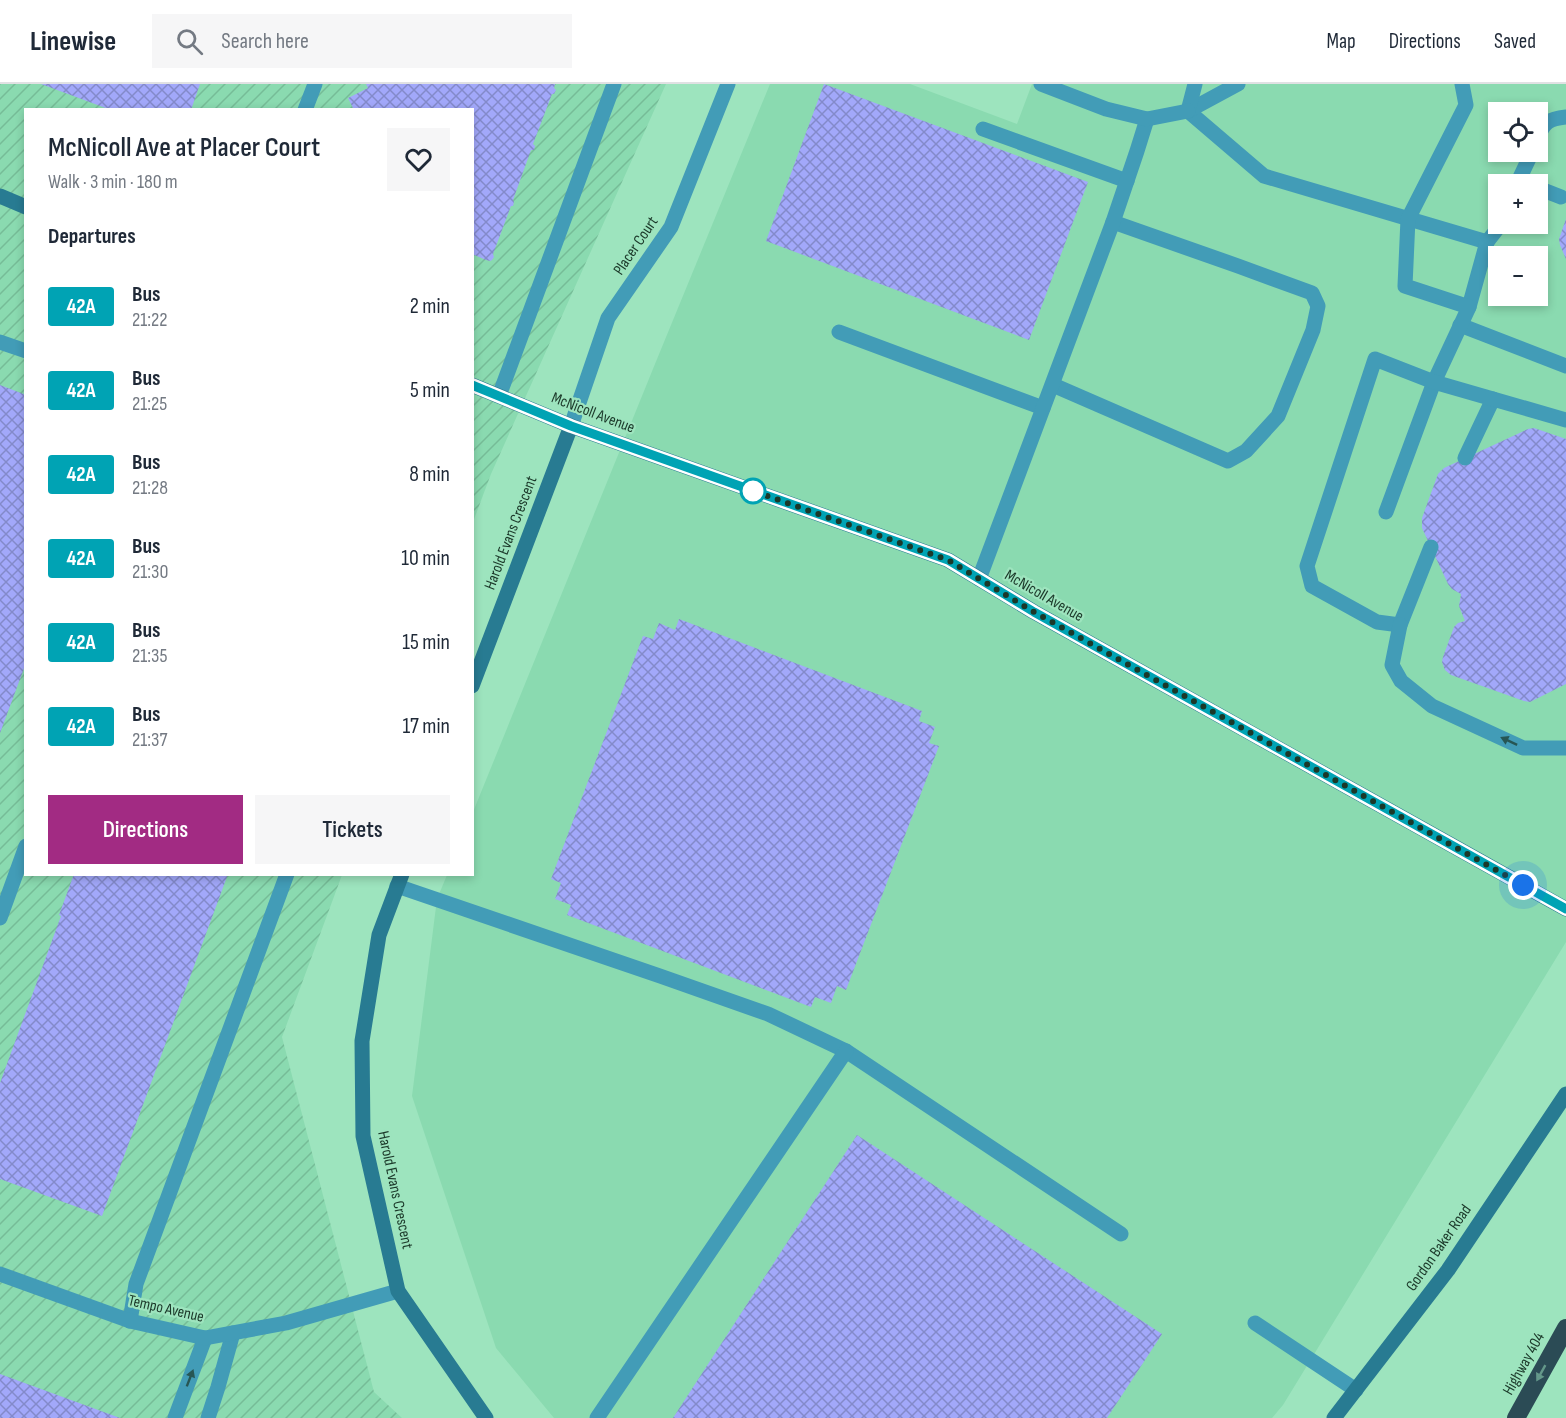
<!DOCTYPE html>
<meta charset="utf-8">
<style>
body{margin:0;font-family:"Sofia Sans Condensed",sans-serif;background:#f6f6f7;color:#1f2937;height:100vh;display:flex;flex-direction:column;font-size:22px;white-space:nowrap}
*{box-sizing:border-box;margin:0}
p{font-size:20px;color:#747a83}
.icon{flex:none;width:33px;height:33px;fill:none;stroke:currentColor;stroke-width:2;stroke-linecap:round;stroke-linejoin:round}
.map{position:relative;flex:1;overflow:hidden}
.drawer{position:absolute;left:24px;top:24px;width:450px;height:768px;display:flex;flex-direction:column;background:#fff;border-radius:0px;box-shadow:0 3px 9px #0003}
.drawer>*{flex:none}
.badge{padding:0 12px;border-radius:4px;font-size:21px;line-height:39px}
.buttons{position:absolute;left:1488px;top:18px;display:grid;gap:12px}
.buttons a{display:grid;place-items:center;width:60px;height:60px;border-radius:0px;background:#fff;box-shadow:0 3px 9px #0003;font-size:30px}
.you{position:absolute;width:30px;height:30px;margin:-15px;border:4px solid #fff;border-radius:50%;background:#1a73e8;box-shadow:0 0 0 9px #1a73e833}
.map>.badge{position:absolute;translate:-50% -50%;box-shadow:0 0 0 3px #fff}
h2{padding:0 24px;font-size:22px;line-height:54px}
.round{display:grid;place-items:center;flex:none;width:63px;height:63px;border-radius:0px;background:#f6f6f7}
.head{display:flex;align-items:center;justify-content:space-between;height:102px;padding:0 24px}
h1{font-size:28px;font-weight:600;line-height:45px}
.primary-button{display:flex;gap:12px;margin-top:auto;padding:12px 24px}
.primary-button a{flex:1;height:69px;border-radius:0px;background:#a22b83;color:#fff;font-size:24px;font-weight:600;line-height:69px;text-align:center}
.primary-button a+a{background:#f6f6f7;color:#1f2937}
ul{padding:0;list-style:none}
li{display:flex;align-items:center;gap:18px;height:84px;padding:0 24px}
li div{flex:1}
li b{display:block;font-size:22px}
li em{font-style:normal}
li .badge{min-width:66px;font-weight:700;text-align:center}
header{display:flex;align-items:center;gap:36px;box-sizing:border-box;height:84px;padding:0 30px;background:#fff;border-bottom:2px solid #e0e1e3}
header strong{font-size:28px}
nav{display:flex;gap:33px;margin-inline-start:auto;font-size:21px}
.search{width:420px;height:54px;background:#f6f6f7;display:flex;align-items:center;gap:15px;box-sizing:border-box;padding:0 21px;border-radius:0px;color:#747a83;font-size:22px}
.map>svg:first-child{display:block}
.built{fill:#8adab0;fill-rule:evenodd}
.industrial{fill:url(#industrial-furrows)}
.building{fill:url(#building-cross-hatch)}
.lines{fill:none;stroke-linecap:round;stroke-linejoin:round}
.lane{stroke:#429cb7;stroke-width:15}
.street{stroke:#429cb7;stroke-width:15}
.secondary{stroke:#287b92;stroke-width:15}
.highway{stroke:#2b4b55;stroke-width:18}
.oneway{fill:#275654}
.oneway2{fill:#64988a}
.line-casing{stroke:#fff;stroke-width:14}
.line{stroke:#00a3b4;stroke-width:9}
.walk{stroke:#1b3829;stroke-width:6;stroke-dasharray:0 10.8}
.stop-dot{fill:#fff;stroke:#00a3b4;stroke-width:3}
.labels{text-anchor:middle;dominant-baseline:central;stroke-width:4.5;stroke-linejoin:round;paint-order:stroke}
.street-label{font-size:16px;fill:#1b3829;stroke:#9de4be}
</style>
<header>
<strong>Linewise</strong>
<div class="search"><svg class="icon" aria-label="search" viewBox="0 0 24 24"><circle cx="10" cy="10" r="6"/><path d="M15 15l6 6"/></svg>Search here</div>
<nav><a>Map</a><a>Directions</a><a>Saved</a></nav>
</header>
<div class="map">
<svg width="1566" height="1334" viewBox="0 0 1566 1334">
<defs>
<pattern id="industrial-furrows" width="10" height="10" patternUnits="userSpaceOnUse" patternTransform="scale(1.5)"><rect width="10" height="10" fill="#8adab0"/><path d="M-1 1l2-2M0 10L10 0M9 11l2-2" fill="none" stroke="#76bc97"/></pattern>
<pattern id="building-cross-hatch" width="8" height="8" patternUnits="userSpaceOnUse" patternTransform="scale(1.5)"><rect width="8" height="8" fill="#a2a8fa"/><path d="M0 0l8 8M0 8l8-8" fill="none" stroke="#838aca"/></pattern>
</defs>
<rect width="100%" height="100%" fill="#9de4be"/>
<path class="built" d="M770,0H910L1017,40L1032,0H1566V858L1283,1321L1272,1334H554L496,1264L412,1012L437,815L447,791L472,790L473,728L655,280ZM1498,28H1538V68H1498ZM1498,100H1538V140H1498ZM1498,172H1538V212H1498Z"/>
<path class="industrial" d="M0,0H666L491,390L473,438L472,26H26V790L342,791L282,953L374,1308L402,1334H0Z"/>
<g class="building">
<path d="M41,0H200L191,26H111Z"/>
<path d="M366,0H555L554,4L556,6L554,10H552L533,60L535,62L534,66H531L513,116L514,118L513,122H511L493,170L494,173L492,176L490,177L486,176L472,170V26H354L348,14L368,4Z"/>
<path d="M824,0L1088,98L1029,256L766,157Z"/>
<path d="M1566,135V175L1560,161L1559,155Z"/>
<path d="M0,301L26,311V579L0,649Z"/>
<path d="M1534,344L1566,355V600L1530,618L1524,617L1451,591L1445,586L1442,578L1443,573L1454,543L1458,539L1465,537L1459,522L1461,510L1452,505L1448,500L1422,444V434L1438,390L1444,384L1528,345Z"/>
<path d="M679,535L922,627L919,637L935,643L929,659L939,662L846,906L837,902L831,919L815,913L811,923L567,831L571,821L555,815L561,799L551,795L643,552L653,555L659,539L675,546Z"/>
<path d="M74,790H228L102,1132L0,1095V999L61,832L59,831Z"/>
<path d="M857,1051L1162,1250L1107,1334H673Z"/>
<path d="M0,1290L120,1334H0Z"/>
</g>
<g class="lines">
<g class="lane">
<path d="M305,26L315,0"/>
<path d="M1188,27L1264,92L1487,158L1501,140"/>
<path d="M1188,27L1238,0"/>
<path d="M1188,27L1195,0"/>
<path d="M983,45L1127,97"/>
<path d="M1538,53C1544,38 1549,35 1566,33"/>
<path d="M1517,100L1532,68"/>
<path d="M1538,104L1561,113"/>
<path d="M1469,223L1487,158"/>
<path d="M1460,241L1566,282"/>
<path d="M839,248L1043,324"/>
<path d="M0,258L26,267"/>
<path d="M1053,301L1228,377L1246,367L1278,332L1313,246L1318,222L1312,209L1238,182L1113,138"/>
<path d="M499,312L614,0"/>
<path d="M1465,374L1493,315"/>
<path d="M1386,428L1434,298L1469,223L1405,202L1408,135L1466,21L1462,0"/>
<path d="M1431,463L1400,541L1377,538L1312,502L1307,482L1375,275L1434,298L1566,336"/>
<path d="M979,495L1113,138L1137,67L1147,35"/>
<path d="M1400,541L1392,581L1401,597L1432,622L1523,664H1566"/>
<path d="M397,802L660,892L768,930L846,967L1121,1150"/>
<path d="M0,834L26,762"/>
<path d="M130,1237L136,1200L287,790"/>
<path d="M1255,1239L1356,1306"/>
<path d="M175,1334L205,1254"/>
<path d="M208,1334L218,1303L233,1249"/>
<path d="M597,1334L846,967"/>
</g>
<g class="street">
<path d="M1041,0L1106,25L1147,35L1188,27"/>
<path d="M571,342L608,234L671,143L728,0"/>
<path d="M0,1190L130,1237L205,1254L286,1239L398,1207"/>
</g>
<g class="secondary">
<path d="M0,112L26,123"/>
<path d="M472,301L571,342L948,476L1034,528L1566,825"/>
<path d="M472,602L571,342"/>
<path d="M402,790L379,851L362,957L363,1052L398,1207L486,1334"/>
<path d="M1334,1334L1448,1186L1566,1010"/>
</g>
<path class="highway" d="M1516,1334L1566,1244"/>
</g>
<defs><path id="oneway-solid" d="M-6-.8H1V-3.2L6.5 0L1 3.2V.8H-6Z" transform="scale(1.5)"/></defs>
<g class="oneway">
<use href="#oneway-solid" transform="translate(1509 657) rotate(-155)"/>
<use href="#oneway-solid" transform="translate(190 1294) rotate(-69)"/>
</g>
<use class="oneway2" href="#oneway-solid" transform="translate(1541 1289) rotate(119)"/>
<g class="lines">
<g class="line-casing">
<path id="line" d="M472,301L571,342L948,476L1034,528L1566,825"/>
</g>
<use href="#line" class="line"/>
<path class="walk" d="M753,407L745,404L948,476L1034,528L1523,801"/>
</g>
<circle class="stop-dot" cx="753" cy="407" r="12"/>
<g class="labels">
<g class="street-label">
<text transform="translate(636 162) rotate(-56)">Placer Court</text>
<text transform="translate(593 329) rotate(21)">McNicoll Avenue</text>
<text transform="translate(511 449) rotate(-69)">Harold Evans Crescent</text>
<text transform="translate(1044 512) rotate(30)">McNicoll Avenue</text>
<text transform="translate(395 1106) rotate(78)">Harold Evans Crescent</text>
<text transform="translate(1439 1164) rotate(-55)">Gordon Baker Road</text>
<text transform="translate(166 1225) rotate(13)">Tempo Avenue</text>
<text transform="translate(1524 1280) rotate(-61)">Highway 404</text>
</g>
</g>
</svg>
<div class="buttons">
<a><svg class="icon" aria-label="locate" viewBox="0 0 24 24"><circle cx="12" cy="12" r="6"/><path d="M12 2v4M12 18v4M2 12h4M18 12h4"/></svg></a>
<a>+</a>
<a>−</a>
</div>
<div class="you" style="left:1523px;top:801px"></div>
<section class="drawer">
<div class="head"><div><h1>McNicoll Ave at Placer Court</h1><p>Walk · 3 min · 180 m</p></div><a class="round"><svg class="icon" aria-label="heart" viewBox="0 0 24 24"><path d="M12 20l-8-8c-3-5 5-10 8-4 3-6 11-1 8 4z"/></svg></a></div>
<h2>Departures</h2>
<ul>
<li><span class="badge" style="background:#00a3b4;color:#fff">42A</span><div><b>Bus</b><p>21:22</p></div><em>2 min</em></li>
<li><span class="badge" style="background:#00a3b4;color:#fff">42A</span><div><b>Bus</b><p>21:25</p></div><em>5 min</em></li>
<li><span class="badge" style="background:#00a3b4;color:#fff">42A</span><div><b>Bus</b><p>21:28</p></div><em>8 min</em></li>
<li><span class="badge" style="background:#00a3b4;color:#fff">42A</span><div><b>Bus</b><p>21:30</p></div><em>10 min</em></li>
<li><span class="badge" style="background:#00a3b4;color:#fff">42A</span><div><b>Bus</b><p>21:35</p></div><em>15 min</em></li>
<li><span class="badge" style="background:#00a3b4;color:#fff">42A</span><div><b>Bus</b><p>21:37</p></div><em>17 min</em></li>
</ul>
<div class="primary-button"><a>Directions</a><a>Tickets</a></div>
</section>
</div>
